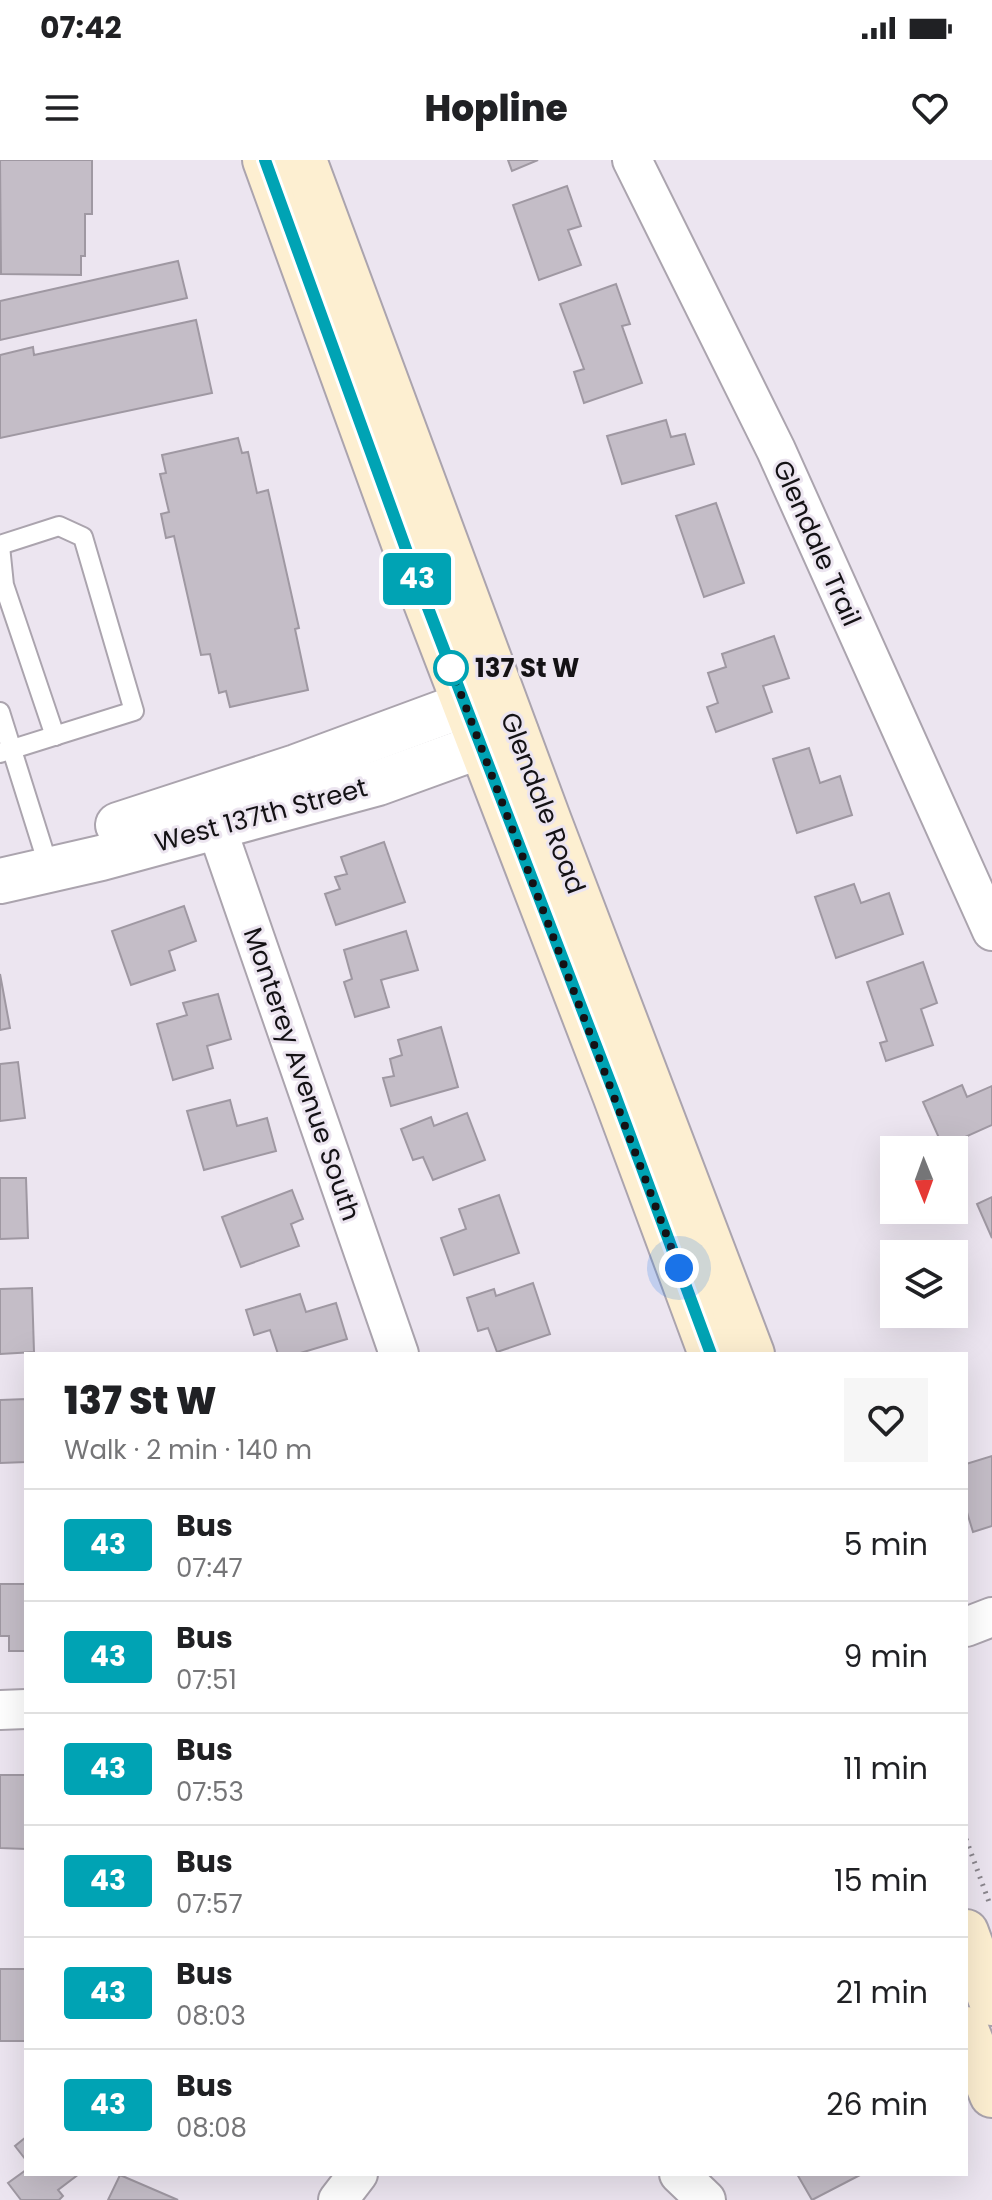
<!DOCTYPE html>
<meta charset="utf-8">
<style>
body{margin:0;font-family:Poppins,sans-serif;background:#f6f6f6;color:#202124;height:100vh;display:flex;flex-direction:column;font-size:30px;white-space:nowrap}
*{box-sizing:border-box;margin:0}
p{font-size:26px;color:#757577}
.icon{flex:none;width:44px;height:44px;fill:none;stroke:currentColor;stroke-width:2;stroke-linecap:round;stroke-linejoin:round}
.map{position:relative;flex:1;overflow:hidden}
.panel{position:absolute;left:24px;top:1192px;width:944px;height:824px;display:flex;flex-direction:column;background:#fff;border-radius:0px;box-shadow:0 8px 32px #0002}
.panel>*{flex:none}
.badge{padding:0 16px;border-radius:6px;font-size:28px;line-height:52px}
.needle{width:52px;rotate:179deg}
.buttons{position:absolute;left:880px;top:976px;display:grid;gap:16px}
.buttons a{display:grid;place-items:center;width:88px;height:88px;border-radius:0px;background:#fff;box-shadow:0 8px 32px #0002;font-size:40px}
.you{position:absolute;width:40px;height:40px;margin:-20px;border:6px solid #fff;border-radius:50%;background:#1a73e8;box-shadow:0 0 0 12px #1a73e833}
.map>.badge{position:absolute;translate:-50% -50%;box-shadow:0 0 0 4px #fff}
.round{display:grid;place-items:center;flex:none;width:84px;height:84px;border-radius:0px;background:#f6f6f6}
.summary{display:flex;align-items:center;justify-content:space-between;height:136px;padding:0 40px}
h1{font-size:38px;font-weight:800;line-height:60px}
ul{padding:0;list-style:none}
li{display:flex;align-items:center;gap:24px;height:112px;padding:0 40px;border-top:2px solid #e0e0e0}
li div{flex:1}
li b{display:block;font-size:30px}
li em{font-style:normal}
li .badge{min-width:88px;font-weight:700;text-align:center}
.status{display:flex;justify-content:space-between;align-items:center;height:56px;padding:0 40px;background:#fff;direction:ltr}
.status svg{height:22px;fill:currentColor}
header{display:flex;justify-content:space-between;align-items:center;height:104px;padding:0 40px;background:#fff;font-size:36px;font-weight:800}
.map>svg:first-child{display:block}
.building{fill:#c4bdc7;stroke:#9f98a2;stroke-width:2}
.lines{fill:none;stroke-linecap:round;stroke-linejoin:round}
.service-casing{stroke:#aba4ae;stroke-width:22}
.minor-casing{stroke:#aba4ae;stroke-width:42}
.tertiary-casing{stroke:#aba4ae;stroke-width:48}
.secondary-casing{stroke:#aba4ae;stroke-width:48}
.path{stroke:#8a868d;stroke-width:5;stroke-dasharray:2 6;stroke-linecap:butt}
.service{stroke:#fff;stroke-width:18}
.minor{stroke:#fff;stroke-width:38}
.tertiary{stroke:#fff;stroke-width:44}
.secondary{stroke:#fdefd1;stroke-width:44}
.line-casing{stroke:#fff;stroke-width:18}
.line{stroke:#00a3b4;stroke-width:12}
.walk{stroke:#141215;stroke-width:8;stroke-dasharray:0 14.4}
.stop-dot{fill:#fff;stroke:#00a3b4;stroke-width:4}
.labels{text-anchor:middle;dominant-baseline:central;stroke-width:6;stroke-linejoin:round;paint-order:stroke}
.street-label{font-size:26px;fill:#141215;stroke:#ece5f0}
.stop-label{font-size:26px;font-weight:bold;fill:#141215;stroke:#ece5f0;text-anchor:start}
</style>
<div class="status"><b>07:42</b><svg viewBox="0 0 49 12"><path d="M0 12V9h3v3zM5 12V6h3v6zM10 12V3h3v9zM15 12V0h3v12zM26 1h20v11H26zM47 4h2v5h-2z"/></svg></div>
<header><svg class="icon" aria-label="menu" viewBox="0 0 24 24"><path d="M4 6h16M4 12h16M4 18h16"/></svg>Hopline<svg class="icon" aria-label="heart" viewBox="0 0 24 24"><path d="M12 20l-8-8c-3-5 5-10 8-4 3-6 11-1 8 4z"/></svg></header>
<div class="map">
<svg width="992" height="2040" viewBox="0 0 992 2040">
<rect width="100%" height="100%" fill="#ece5f0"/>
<g class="building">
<path d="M0,0H92V54H85V96H81V115L1,114Z"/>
<path d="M508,0H538L512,11Z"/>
<path d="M567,26L581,66L568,70L581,105L539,120L513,45Z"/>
<path d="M178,101L187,138L0,180V141Z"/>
<path d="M616,124L630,164L622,166L642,223L584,243L574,212L584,209L560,144Z"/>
<path d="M196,160L212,233L0,278V195L33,187L34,195Z"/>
<path d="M666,260L671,277L685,274L694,304L622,324L607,276Z"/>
<path d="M238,278L242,293L248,292L257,333L268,330L299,468L295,469L308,530L230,547L226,531L219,533L210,494L201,495L174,376L166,378L161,354L169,352L160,314L166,313L162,295Z"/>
<path d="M716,343L744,423L704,437L676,356Z"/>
<path d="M774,476L789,518L763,526L772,552L716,572L707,547L718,543L708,513L726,507L722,494Z"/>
<path d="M809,588L820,623L840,616L852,655L797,673L773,599Z"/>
<path d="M384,682L405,742L336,765L325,734L340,729L335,717L347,714L341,697Z"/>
<path d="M854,724L861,743L889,733L903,774L836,798L815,737Z"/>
<path d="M184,746L196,781L169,791L175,810L131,825L112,771Z"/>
<path d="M406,771L418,810L381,820L389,847L355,857L344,822L352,819L344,790Z"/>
<path d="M923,802L937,843L921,849L933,885L886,901L880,883L887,881L867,822Z"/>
<path d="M0,814L10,868L0,870Z"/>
<path d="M218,834L231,879L207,886L213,908L173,920L157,864L187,855L183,843Z"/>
<path d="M441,867L458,927L391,946L383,918L394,916L390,899L402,895L398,880Z"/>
<path d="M18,902L25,958L0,961V904Z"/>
<path d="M962,925L967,937L992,926V965L943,987L923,942Z"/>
<path d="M230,940L237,966L267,958L276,991L204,1010L187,951Z"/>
<path d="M467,953L485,1000L433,1020L423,997L413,1000L401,969L431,957L434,966Z"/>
<path d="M0,1018H26L28,1078L0,1079Z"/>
<path d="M292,1030L303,1059L291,1064L299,1086L241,1107L222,1057Z"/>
<path d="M499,1035L519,1093L454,1115L441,1078L466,1069L459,1049Z"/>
<path d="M992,1037V1078L977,1044Z"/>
<path d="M533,1123L550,1174L497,1192L488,1168L478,1171L467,1138L494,1129L496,1136Z"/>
<path d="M32,1128L34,1192L0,1194V1129Z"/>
<path d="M300,1134L306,1152L336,1143L347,1179L297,1194H278L270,1170L254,1175L246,1150Z"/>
<path d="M26,1239V1302L0,1303V1240Z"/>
<path d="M992,1296V1366L973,1372L966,1349V1304Z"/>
<path d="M0,1424H26V1491H9V1476H0Z"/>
<path d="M0,1615H26V1689L0,1688Z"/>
<rect x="0" y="1809" width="26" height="72"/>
<path d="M26,1977V2000L15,1986Z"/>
<path d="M26,2010V2014H79L58,2030L63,2036L59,2040H21L8,2023Z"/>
<path d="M797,2014H862L812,2040Z"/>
<path d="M120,2015L178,2040H108Z"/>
</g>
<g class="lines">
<g class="service-casing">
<g id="service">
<path d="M0,385L59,366L83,377L134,551L0,593"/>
<path d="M0,386L4,425L55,576"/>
<path d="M0,552L44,692"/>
</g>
</g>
<g class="minor-casing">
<g id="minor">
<path d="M632,0L776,290L992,771"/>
<path d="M207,640L399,1194"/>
<path d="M966,1467L992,1457"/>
<path d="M0,1550L26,1549"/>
<path d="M679,2014L706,2040"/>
<path d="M338,2040L358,2014"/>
</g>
</g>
<g class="tertiary-casing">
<g id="tertiary">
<path d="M118,665L296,607L499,532"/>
<path d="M0,721L101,698L378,623L516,573"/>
</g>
</g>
<g class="secondary-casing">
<g id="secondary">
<path d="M265,0L415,414L615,935L711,1194"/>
<path d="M304,0L549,661L752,1194"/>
<path d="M966,1772L992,1843"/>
<path d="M966,1869L992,1935"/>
</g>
</g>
<path class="path" d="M966,1679L989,1742"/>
<use href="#service" class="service"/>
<use href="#minor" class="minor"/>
<use href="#tertiary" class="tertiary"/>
<use href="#secondary" class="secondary"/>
</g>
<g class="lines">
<g class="line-casing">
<path id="line" d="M265,0L415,414L615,935L711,1194"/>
</g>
<use href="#line" class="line"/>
<path class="walk" d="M451,508L679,1108"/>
</g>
<circle class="stop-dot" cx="451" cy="508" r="16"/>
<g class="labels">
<g class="street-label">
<text transform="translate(817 383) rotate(66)">Glendale Trail</text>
<text transform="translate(543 643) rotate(69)">Glendale Road</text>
<text transform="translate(261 655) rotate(-15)">West 137th Street</text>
<text transform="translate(302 914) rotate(71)">Monterey Avenue South</text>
</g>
<g class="stop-label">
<text x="475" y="508">137 St W</text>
</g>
</g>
</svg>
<div class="buttons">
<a><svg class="needle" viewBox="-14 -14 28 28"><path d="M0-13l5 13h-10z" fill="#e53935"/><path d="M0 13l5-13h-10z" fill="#757577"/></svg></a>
<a><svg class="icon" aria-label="layers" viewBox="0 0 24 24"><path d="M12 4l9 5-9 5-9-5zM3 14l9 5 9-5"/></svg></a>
</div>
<div class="you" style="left:679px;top:1108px"></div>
<b class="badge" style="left:417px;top:419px;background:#00a3b4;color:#fff">43</b>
<section class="panel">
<div class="summary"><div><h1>137 St W</h1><p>Walk · 2 min · 140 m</p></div><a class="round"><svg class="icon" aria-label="heart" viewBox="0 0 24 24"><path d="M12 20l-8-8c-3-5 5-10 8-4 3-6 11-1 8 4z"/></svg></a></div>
<ul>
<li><span class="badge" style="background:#00a3b4;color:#fff">43</span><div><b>Bus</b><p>07:47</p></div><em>5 min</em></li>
<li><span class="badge" style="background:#00a3b4;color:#fff">43</span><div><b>Bus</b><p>07:51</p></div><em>9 min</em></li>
<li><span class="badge" style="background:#00a3b4;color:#fff">43</span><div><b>Bus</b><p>07:53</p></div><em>11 min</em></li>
<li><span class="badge" style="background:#00a3b4;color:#fff">43</span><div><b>Bus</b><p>07:57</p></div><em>15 min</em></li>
<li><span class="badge" style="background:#00a3b4;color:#fff">43</span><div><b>Bus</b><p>08:03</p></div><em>21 min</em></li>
<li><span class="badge" style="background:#00a3b4;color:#fff">43</span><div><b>Bus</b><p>08:08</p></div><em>26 min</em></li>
</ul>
</section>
</div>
